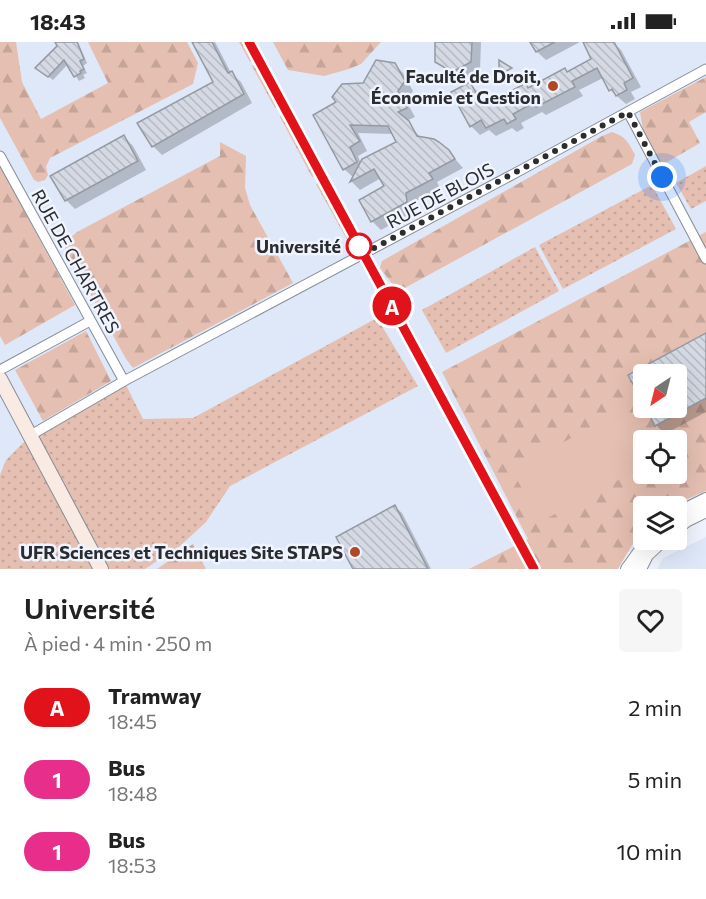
<!DOCTYPE html>
<html lang="fr">
<meta charset="utf-8">
<style>
body{margin:0;font-family:Commissioner,sans-serif;background:#f6f6f6;color:#222;height:100vh;display:flex;flex-direction:column;font-size:22px;white-space:nowrap}
*{box-sizing:border-box;margin:0}
p{font-size:20px;color:#767676}
.icon{flex:none;width:33px;height:33px;fill:none;stroke:currentColor;stroke-width:2;stroke-linecap:round;stroke-linejoin:round}
.map{position:relative;height:527px;overflow:hidden}
.details{display:flex;flex-direction:column;background:#fff;flex:1}
.details>*{flex:none}
.badge{padding:0 12px;border-radius:20px;font-size:21px;line-height:39px}
.needle{width:39px;rotate:215deg}
.buttons{position:absolute;left:633px;top:322px;display:grid;gap:12px}
.buttons a{display:grid;place-items:center;width:54px;height:54px;border-radius:6px;background:#fff;box-shadow:0 6px 24px #0002;font-size:30px}
.you{position:absolute;width:30px;height:30px;margin:-15px;border:4px solid #fff;border-radius:50%;background:#1a73e8;box-shadow:0 0 0 9px #1a73e833}
.map>.badge{position:absolute;translate:-50% -50%;box-shadow:0 0 0 3px #fff}
.round{display:grid;place-items:center;flex:none;width:63px;height:63px;border-radius:6px;background:#f6f6f6}
.head{display:flex;align-items:center;justify-content:space-between;height:102px;padding:0 24px}
h1{font-size:28px;font-weight:600;line-height:45px}
ul{padding:0;list-style:none}
li{display:flex;align-items:center;gap:18px;height:72px;padding:0 24px}
li div{flex:1}
li b{display:block;font-size:22px}
li em{font-style:normal}
li .badge{min-width:66px;font-weight:700;text-align:center}
.status{display:flex;justify-content:space-between;align-items:center;height:42px;padding:0 30px;background:#fff;direction:ltr}
.status svg{height:16px;fill:currentColor}
.map>svg:first-child{display:block}
.built{fill:#dfe8f9;fill-rule:evenodd}
.grass{fill:url(#grass-dots)}
.forest{fill:url(#forest-firs);fill-rule:evenodd}
.garden{fill:#e5bfb1}
.shadow{fill:#0003;fill-rule:evenodd}
.building{fill:url(#building-back-hatch);stroke:#9499a2;stroke-width:1.5}
.lines{fill:none;stroke-linecap:round;stroke-linejoin:round}
.minor-casing{stroke:#878c95;stroke-width:11}
.tertiary-casing{stroke:#878c95;stroke-width:14}
.secondary-casing{stroke:#878c95;stroke-width:16}
.minor{stroke:#fff;stroke-width:9}
.tertiary{stroke:#fff;stroke-width:12}
.secondary{stroke:#faeae4;stroke-width:14}
.tram{stroke:#7a7d84;stroke-width:1.5}
.line-casing{stroke:#fff;stroke-width:14}
.line{stroke:#e2121a;stroke-width:9}
.walk{stroke:#2a2c30;stroke-width:6;stroke-dasharray:0 10.8}
.poi-dot{fill:#b04922;stroke:#eff4fe;stroke-width:2}
.stop-dot{fill:#fff;stroke:#e2121a;stroke-width:3}
.labels{text-anchor:middle;dominant-baseline:central;stroke-width:5;stroke-linejoin:round;paint-order:stroke}
.poi-label{font-size:18px;font-weight:bold;fill:#2a2c30;stroke:#eff4fe;text-anchor:end}
.street-label{font-size:18px;fill:#2a2c30;stroke:#eff4fe}
.stop-label{font-size:18px;font-weight:bold;fill:#2a2c30;stroke:#eff4fe;text-anchor:end}
</style>
<div class="status"><b>18:43</b><svg viewBox="0 0 49 12"><path d="M0 12V9h3v3zM5 12V6h3v6zM10 12V3h3v9zM15 12V0h3v12zM26 1h20v11H26zM47 4h2v5h-2z"/></svg></div>
<div class="map">
<svg width="706" height="527" viewBox="0 0 706 527">
<defs>
<pattern id="grass-dots" width="8" height="8" patternUnits="userSpaceOnUse" patternTransform="scale(1.5)"><rect width="8" height="8" fill="#e5bfb1"/><path d="M2 2h.1M6 6h.1" fill="none" stroke="#c5a499" stroke-width="1.8" stroke-linecap="round"/></pattern>
<pattern id="forest-firs" width="22" height="20" patternUnits="userSpaceOnUse" patternTransform="scale(1.5)"><rect width="22" height="20" fill="#e5bfb1"/><path d="M5 1l3.5 6h-7zM16 11l3.5 6h-7z" fill="#c5a499"/></pattern>
<pattern id="building-back-hatch" width="6" height="6" patternUnits="userSpaceOnUse" patternTransform="scale(1.5)"><rect width="6" height="6" fill="#d4d9e3"/><path d="M-1 5l2 2M0 0l6 6M5-1l2 2" fill="none" stroke="#b6bac3"/></pattern>
</defs>
<rect width="100%" height="100%" fill="#eff4fe"/>
<g class="built">
<path d="M0,0H706V457L677,472L676,465H644V498L640,506L580,527H0ZM644,333H676V366H644ZM644,399H676V432H644Z"/>
<path d="M706,495V527H657L663,516Z"/>
</g>
<g class="grass">
<path d="M239,0H253L260,14L250,20Z"/>
<path d="M263,18L284,56L275,66L252,24Z"/>
<path d="M288,66L324,132L312,135L280,75Z"/>
<path d="M706,124V159L691,167L676,141Z"/>
<path d="M329,140L361,200L351,205L316,142Z"/>
<path d="M652,143L676,187L563,247L539,203Z"/>
<path d="M535,205L559,249L446,311L422,268Z"/>
<path d="M377,276L418,344L230,444L206,480L180,504L145,527H0V433L6,418L31,393L124,339L143,377L193,376Z"/>
</g>
<g class="forest">
<path d="M0,0H16L22,40L41,77L108,41L88,0H187L198,21L193,42L50,116L46,125L48,133L45,138L38,140L34,138L0,76Z"/>
<path d="M273,0H381L361,22L349,27L324,34L288,28Z"/>
<path d="M706,35V70L689,80L700,101L662,123L643,88L640,70Z"/>
<path d="M612,90C625,94 629,101 635,113L632,122L401,248L396,247L380,226L382,219L602,94Z"/>
<path d="M220,100L246,114L245,146L250,163L293,241L133,326L126,317L63,202L77,190L220,114Z"/>
<path d="M0,124L75,263L5,303L0,294Z"/>
<path d="M706,190V449L685,458L676,465H644L643,488L639,491L618,527H469L528,497L442,330ZM644,333H676V366H644ZM644,399H676V432H644Z"/>
<path d="M86,289L111,339L43,379L15,328Z"/>
<path d="M193,502L206,527H157Z"/>
</g>
<path class="garden" d="M619,370L643,415V425L540,480L512,428Z"/>
<g class="shadow">
<path d="M56,0H78L87,21L83,24L87,31L83,33L85,36L79,39L68,22L53,38L42,30L59,4Z"/>
<path d="M194,0H215L231,31L241,40L252,61L162,113L153,104L215,40Z"/>
<path d="M436,0H481L480,29L462,38L446,28L436,19Z"/>
<path d="M529,0H580L546,18L533,6Z"/>
<path d="M584,0H613L621,8L641,45L631,50L635,57L626,62L610,48L603,36L579,48L583,54L546,73L542,70L521,81L524,86L517,90L512,86L496,94L489,88L480,93L471,84L470,42L479,51L486,64L525,43L529,47L568,31L593,18Z"/>
<path d="M394,22L403,31L413,49L406,59L415,75L406,79L421,96L448,109L463,126L437,140L440,146L415,160V169L381,188L372,179L386,145L381,136L360,148L352,140L354,136L344,127L315,74ZM358,91L394,92L398,100L361,122L358,114L367,109Z"/>
<path d="M124,95L133,104L146,128L75,167L66,158Z"/>
<path d="M706,293V370L665,392L656,383L647,366H676V333L630,334Z"/>
<path d="M395,465L402,471L431,527H354L338,495Z"/>
</g>
<g class="building">
<path d="M55,0H77L84,17L80,19L84,27L80,29L81,31L74,35L64,18L48,35L35,26L57,4Z"/>
<path d="M192,0H212L228,31L232,29L244,52L152,105L137,81L213,40Z"/>
<path d="M435,0H472L471,20L452,30L435,20Z"/>
<path d="M530,0H555L536,10Z"/>
<path d="M583,0H614L633,36L624,41L627,48L616,54L612,47L609,49L597,26L572,39L575,45L536,65L533,61L513,72L516,77L507,82L504,77L486,86L481,78L470,85L451,50L470,40L483,64L526,41L528,46L565,26L567,30L591,17Z"/>
<path d="M376,18L395,21L405,39L398,49L407,66L398,70L409,79L417,94L434,97L439,100L449,108L455,117L429,131L433,137L406,151L407,160L371,180L359,158L384,144L374,127L350,140L362,117L396,100L388,84L350,83L360,99L350,105L357,120L343,128L313,73L336,60L332,55L342,42L363,41Z"/>
<path d="M499,18L512,26L499,33Z"/>
<path d="M124,93L138,119L65,159L50,134Z"/>
<path d="M391,246L396,254L379,263L375,255Z"/>
<path d="M706,291V356L655,384L646,366H676V333H644V362L628,333Z"/>
<path d="M395,463L428,527H353L336,495Z"/>
</g>
<g class="lines">
<g class="minor-casing">
<g id="minor">
<path d="M628,70L706,217"/>
<path d="M0,114L124,339"/>
<path d="M0,328L90,279"/>
<path d="M31,393L124,339L521,128L706,27"/>
</g>
</g>
<g class="tertiary-casing">
<g id="tertiary">
<path d="M676,472L706,457"/>
<path d="M676,487L686,479L706,469"/>
<path d="M627,527L648,498"/>
<path d="M640,527L647,513L663,498"/>
</g>
</g>
<g class="secondary-casing">
<path id="secondary" d="M0,337L101,527"/>
</g>
<use href="#minor" class="minor"/>
<use href="#tertiary" class="tertiary"/>
<use href="#secondary" class="secondary"/>
<path class="tram" d="M249,0L534,527"/>
</g>
<g class="lines">
<g class="line-casing">
<path id="line" d="M249,0L534,527"/>
</g>
<use href="#line" class="line"/>
<path class="walk" d="M359,204L363,212L628,70L662,135"/>
</g>
<g class="poi-dot">
<circle cx="553" cy="44" r="6"/>
<circle cx="355" cy="510" r="6"/>
</g>
<circle class="stop-dot" cx="359" cy="204" r="12"/>
<g class="labels">
<g class="poi-label">
<text x="541" y="34">Faculté de Droit,<tspan x="541" dy="21">Économie et Gestion</tspan></text>
<text x="343" y="510">UFR Sciences et Techniques Site STAPS</text>
</g>
<g class="street-label">
<text transform="translate(440 153) rotate(-28)">RUE DE BLOIS</text>
<text transform="translate(76 219) rotate(61)">RUE DE CHARTRES</text>
</g>
<g class="stop-label">
<text x="341" y="204">Université</text>
</g>
</g>
</svg>
<div class="buttons">
<a><svg class="needle" viewBox="-14 -14 28 28"><path d="M0-13l5 13h-10z" fill="#e53935"/><path d="M0 13l5-13h-10z" fill="#767676"/></svg></a>
<a><svg class="icon" aria-label="locate" viewBox="0 0 24 24"><circle cx="12" cy="12" r="6"/><path d="M12 2v4M12 18v4M2 12h4M18 12h4"/></svg></a>
<a><svg class="icon" aria-label="layers" viewBox="0 0 24 24"><path d="M12 4l9 5-9 5-9-5zM3 14l9 5 9-5"/></svg></a>
</div>
<div class="you" style="left:662px;top:135px"></div>
<b class="badge" style="left:392px;top:264px;background:#e2121a;color:#fff">A</b>
</div>
<section class="details">
<div class="head"><div><h1>Université</h1><p>À pied · 4 min · 250 m</p></div><a class="round"><svg class="icon" aria-label="heart" viewBox="0 0 24 24"><path d="M12 20l-8-8c-3-5 5-10 8-4 3-6 11-1 8 4z"/></svg></a></div>
<ul>
<li><span class="badge" style="background:#e2121a;color:#fff">A</span><div><b>Tramway</b><p>18:45</p></div><em>2 min</em></li>
<li><span class="badge" style="background:#e82e8b;color:#fff">1</span><div><b>Bus</b><p>18:48</p></div><em>5 min</em></li>
<li><span class="badge" style="background:#e92d8b;color:#fff">1</span><div><b>Bus</b><p>18:53</p></div><em>10 min</em></li>
</ul>
</section>
